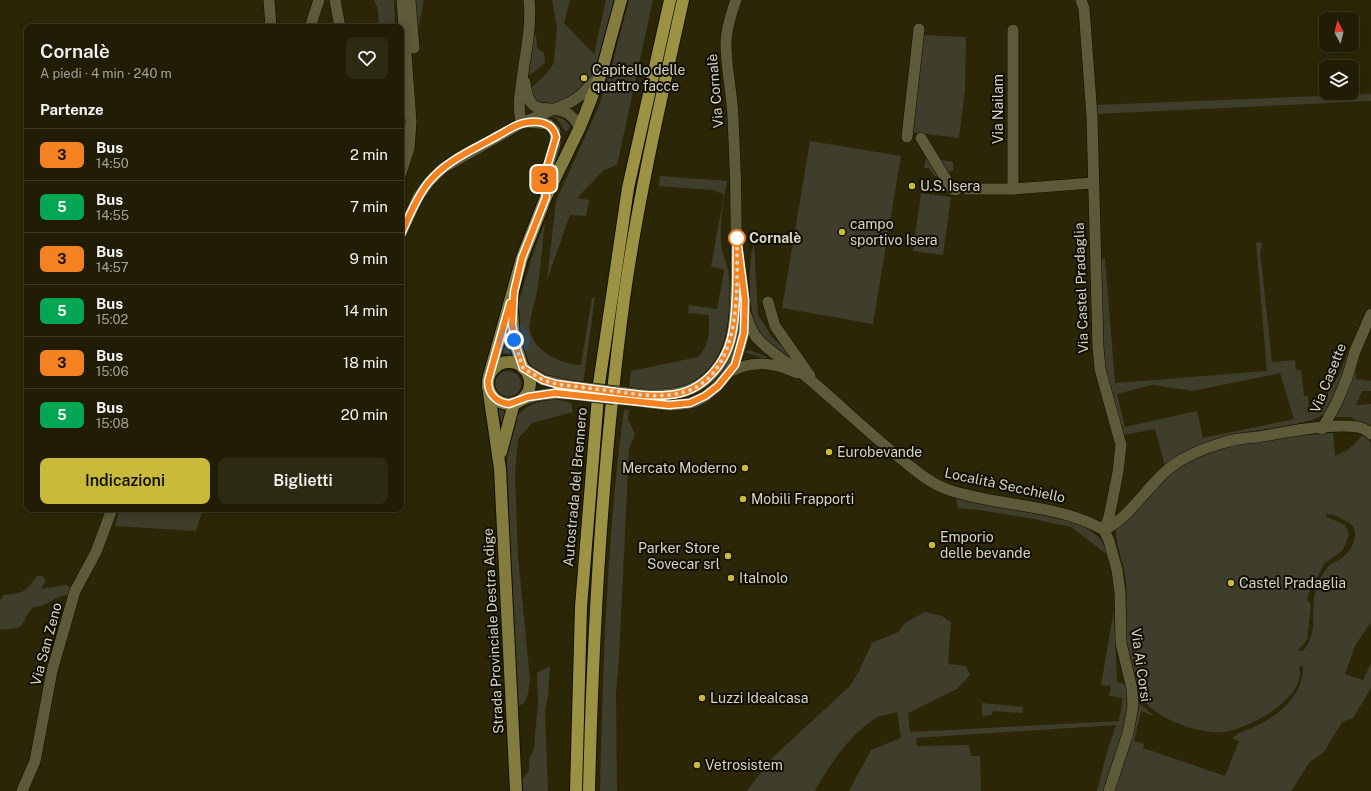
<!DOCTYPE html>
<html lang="it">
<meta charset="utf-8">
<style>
body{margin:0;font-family:"Public Sans",sans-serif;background:#2d2a13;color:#f1f3f6;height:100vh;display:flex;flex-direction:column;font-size:15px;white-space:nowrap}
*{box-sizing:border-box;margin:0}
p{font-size:13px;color:#a2a29a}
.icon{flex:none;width:22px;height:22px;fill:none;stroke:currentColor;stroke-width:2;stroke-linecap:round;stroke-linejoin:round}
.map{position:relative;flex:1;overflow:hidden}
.sheet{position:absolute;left:24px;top:24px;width:380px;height:488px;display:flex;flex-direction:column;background:#201d04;border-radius:8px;box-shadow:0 2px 10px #0003,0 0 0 1px #3d3b26}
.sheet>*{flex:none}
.badge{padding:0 8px;border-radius:6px;font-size:14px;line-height:26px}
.needle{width:26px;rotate:353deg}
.tools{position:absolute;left:1319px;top:12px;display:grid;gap:8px}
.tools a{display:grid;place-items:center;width:40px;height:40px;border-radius:8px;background:#201d04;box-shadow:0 2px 10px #0003,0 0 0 1px #3d3b26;font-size:20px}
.you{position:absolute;width:20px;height:20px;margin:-10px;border:3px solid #fff;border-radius:50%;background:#1a73e8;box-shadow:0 0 0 6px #1a73e833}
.map>.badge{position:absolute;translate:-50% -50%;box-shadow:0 0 0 2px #fff}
h2{padding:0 16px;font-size:15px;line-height:36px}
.round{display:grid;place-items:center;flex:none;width:42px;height:42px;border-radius:8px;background:#2d2a13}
.head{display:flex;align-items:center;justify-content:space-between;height:68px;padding:0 16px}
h1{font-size:19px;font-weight:600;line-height:30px}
.primary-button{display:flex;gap:8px;margin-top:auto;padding:8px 16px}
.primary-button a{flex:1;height:46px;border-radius:8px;background:#c9ba3a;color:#111;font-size:16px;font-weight:600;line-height:46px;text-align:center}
.primary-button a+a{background:#2d2a13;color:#f1f3f6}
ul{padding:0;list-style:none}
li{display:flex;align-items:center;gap:12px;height:52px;padding:0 16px;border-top:1px solid #3d3b26}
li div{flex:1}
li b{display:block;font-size:15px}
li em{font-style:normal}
li .badge{min-width:44px;font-weight:700;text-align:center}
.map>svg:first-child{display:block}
.green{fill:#3f3d2b;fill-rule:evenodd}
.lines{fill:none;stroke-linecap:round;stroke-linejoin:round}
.minor-casing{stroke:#120f00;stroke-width:12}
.major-casing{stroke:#120f00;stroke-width:14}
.highway-casing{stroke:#120f00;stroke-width:14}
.minor{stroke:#5d5a39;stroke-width:11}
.major{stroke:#827c3f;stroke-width:12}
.highway{stroke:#9b9243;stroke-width:12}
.minor-bridge-casing{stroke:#120f00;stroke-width:12;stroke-linecap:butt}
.minor-bridge{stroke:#5d5a39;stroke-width:11}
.line-casing{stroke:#fff;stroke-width:9}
.line{stroke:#f58220;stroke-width:6}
.walk{stroke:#d7d5c3;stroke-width:4;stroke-dasharray:0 7.2}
.poi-dot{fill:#c9ba3a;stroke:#110f04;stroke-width:1.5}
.stop-dot{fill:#fff;stroke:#f58220;stroke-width:2}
.labels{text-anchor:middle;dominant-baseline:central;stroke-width:4;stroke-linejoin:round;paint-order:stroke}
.poi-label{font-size:14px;fill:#d7d5c3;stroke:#110f04;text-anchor:start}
.street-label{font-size:14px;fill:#d7d5c3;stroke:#110f04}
.stop-label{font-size:14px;font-weight:bold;fill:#d7d5c3;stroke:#110f04;text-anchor:start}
</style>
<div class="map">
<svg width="1371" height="791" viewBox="0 0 1371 791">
<rect width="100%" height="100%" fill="#2b2706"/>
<g class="green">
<path d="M374,0H394L395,27H379L378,10Z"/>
<path d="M413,0H424L416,39Z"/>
<path d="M552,0H570L564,23L594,54L606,0H615L593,76L577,92L551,106L538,102L531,92L532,87L546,74L554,63L557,27Z"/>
<path d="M629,0H653L617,165L604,170L577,198L589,200L586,216L570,215L547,280L556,201L599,106L612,65Z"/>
<path d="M534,35H536L537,48L544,53L545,63L529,76Z"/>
<path d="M921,35L966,37L965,89L959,138L910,132Z"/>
<path d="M1371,94V101L1096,114V105Z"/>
<path d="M550,115C558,117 565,118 570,126L567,131H565L557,119Z"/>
<path d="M810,141L901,156L873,324L782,308Z"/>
<path d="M928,149L936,159L953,162V170L944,177L934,176L929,168H924Z"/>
<path d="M660,176L727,181C723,201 720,223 721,244C722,255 729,266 729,277C732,319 727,376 677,388C661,392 645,390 629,389L631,371L698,357C710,346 709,330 709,315L688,313L689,305L717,309L724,270L711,266L724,195L713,190L659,186Z"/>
<path d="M921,193L951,197L943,255L913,251Z"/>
<path d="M545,222C542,245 541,269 537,292C535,302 528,323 530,331C536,353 561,364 581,365L592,298L595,297L583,384L544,375L531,367L524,358L516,324L518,305L533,253Z"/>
<path d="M1256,242L1263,243L1260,251L1272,362L1295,360L1296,370H1301L1304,396H1308L1309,407L1320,406L1339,375L1350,347C1345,367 1339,398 1325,413C1313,425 1253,430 1234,435C1209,440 1184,449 1165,466L1155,429L1124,435L1104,367L1099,261L1105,258L1115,383L1267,371ZM1280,373L1294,419L1203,438L1197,411L1125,427L1117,394L1152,385L1193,391Z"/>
<path d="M754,243L758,315L772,337L790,353V357C758,339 750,323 750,286C749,271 750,257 754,243Z"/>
<path d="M507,326L511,353L501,354Z"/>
<path d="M749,350L767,357L766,359L745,352Z"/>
<path d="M1356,364V379L1371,381V391H1362L1356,405L1371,404V426L1365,422L1356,421L1351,417H1335Z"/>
<circle cx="508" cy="384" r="13"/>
<path d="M554,399L571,403L573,412L532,423L518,439L515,473L518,557L530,679L528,694L524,703L518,706C514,639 510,572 509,505C508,477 503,446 515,420C522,406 539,401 554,399Z"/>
<path d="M498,408L508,410L502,424Z"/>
<path d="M624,410H629L628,420L635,434L629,449L619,658L616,693L617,791H600C603,665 607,535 624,410Z"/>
<path d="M1333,433L1335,456L1348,450L1363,435L1371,443V622L1355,646L1345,674L1363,680L1371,663V688L1353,718L1342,722L1324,752L1309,763L1291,791H1115L1140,704L1154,716L1141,711L1134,741L1144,744L1143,748L1225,776L1239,741L1232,739C1238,732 1248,730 1256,726C1280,715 1303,695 1303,667L1299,666C1309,697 1249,729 1224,732C1201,735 1156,719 1143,699C1138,693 1137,683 1135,676C1132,666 1127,655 1126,644C1124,624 1128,603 1126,583C1125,565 1116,548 1116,530C1123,523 1131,516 1138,509C1149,498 1158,485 1169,474C1206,440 1284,437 1333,433ZM1326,514C1333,514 1339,517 1346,521C1362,528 1354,549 1342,558C1338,561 1333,562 1329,566C1324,571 1319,580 1317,587C1308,608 1321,630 1303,651L1298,650L1307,640L1311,605L1307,599L1308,595L1324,564L1343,550L1349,534L1345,525L1327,517Z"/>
<path d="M956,498L1080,523L1100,538L1109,556L1071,527L1033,519L980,510L958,508Z"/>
<path d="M120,509H203L196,531L115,526Z"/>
<path d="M37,576H42L46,580L41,589L66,585L73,588L68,595C56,595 46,607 34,607C18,620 31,631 0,629V601L4,595C25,593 25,592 37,576Z"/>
<path d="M1114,609L1117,682L1124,684L1129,690L1126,721L1103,791H1097L1107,752L1116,725L916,738L917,746L969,745L971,756H980L981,791H849L871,750L901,738L897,712C890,714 882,715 876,718C849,735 830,764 815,791H747L772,758L850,686L859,671L872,643L898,632L905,623L925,612L942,616L951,622L948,664L966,666L970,675L957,689L908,713L910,732L1119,721L1123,698L1109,696L1111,686L1101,685Z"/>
<path d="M550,666L548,697L545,711L548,791H522L521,781L529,771V759L534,748L538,703L537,673Z"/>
<path d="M982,703L1023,707L1022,713L993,711L991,715L982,716Z"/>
</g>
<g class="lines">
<g class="minor-casing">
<g id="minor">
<path d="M269,0L271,27"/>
<path d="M335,0L340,27"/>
<path d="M410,0L414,48"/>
<path d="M1081,0L1084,8L1092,117L1098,347L1100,369L1121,445L1118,472L1109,517L1104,530L1109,541L1117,570L1120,592L1121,643L1132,689L1133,706L1128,733L1109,791"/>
<path d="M310,27L319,0"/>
<path d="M1013,30V189"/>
<path d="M525,82C529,121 546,102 567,113C573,116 576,122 580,127"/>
<path d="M527,122L548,124L555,131V144L545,177L546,197"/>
<path d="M522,123C517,110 520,94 522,80C525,55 532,26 529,0"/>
<path d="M907,137L919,29"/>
<path d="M921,138L952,189L956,190"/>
<path d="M401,173L409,148L411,122L402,0"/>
<path d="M967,189H1013L1093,183"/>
<path d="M401,234L418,197L429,182L443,168L522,123L571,102L581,95L599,76"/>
<path d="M768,302L775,326L810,376"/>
<path d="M745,312C748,321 751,332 758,339C771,354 793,365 808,378C841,406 872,436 906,463C920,474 933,485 949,490C1000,507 1056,503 1104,530"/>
<path d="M523,368L543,380L570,386"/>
<path d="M731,371C753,360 774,362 797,373"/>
<path d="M645,395C677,396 702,392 721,363C736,340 735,310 736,283C737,228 736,172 733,117C732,92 726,68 726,44C726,30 731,14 736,0"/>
<path d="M520,401C535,394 553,393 569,394"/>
<path d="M644,402C659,404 675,407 690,403C703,400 714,390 722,381C750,348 746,312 741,273"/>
<path d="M1322,429L1336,404L1347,378L1355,351L1371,314"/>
<path d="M1104,530C1133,515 1147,485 1172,466C1187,455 1205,448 1222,443C1233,439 1246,438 1258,437C1286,432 1331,423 1358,427C1363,428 1367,430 1371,434"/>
<path d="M22,791L35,761L52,671L75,591L96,552L112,509"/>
</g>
</g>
<g class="major-casing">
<g id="major">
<path d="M512,311L514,340L523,368"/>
<circle cx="509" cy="383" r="21"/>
<path d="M489,376L522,258L546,197L580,127L601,74L621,0"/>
<path d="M488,386L500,469L516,791"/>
<path d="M501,452L514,403"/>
</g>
</g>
<g class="highway-casing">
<g id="highway">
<path d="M576,791L581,607L599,384L628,188L670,0"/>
<path d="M589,791C593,626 602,463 624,299C638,198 661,99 683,0"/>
</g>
</g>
<use href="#minor" class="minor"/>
<use href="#major" class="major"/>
<use href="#highway" class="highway"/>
<g class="minor-bridge-casing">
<g id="minor-bridge">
<path d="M570,386L645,395"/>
<path d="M569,394L614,399"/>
</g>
</g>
<use href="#minor-bridge" class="minor-bridge"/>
</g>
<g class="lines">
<g class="line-casing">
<path id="line" d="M401,234C409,217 416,198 428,183C446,160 475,149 499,135C507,131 516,124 524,123C538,120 553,122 556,137L544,177L546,197L522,258L514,292L512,324L516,347L523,368L543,380L556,384C576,387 596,389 616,392C633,394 651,397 668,395C703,393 728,363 733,329C738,300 736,268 737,238L745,300L744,333L735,365L718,386L705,396L690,403L669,405L555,393L528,397L509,404C496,402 488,394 488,381L510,303"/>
</g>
<use href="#line" class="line"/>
<path class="walk" d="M514,340L523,368L543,380L556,384C577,387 598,389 620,392C635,394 652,397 668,395C744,389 737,293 737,238"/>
</g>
<g class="poi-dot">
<circle cx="584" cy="78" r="4"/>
<circle cx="912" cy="186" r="4"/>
<circle cx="842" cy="232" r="4"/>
<circle cx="829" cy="452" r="4"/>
<circle cx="745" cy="468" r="4"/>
<circle cx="743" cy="499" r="4"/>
<circle cx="932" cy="545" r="4"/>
<circle cx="728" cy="556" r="4"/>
<circle cx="731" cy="578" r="4"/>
<circle cx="1231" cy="583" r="4"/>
<circle cx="702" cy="698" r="4"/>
<circle cx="697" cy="765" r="4"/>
</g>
<circle class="stop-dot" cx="737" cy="238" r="8"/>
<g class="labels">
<g class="poi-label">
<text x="592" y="70">Capitello delle<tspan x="592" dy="16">quattro facce</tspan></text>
<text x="920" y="186">U.S. Isera</text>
<text x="850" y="224">campo<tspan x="850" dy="16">sportivo Isera</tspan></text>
<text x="837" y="452">Eurobevande</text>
<text x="737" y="468" text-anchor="end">Mercato Moderno</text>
<text x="751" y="499">Mobili Frapporti</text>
<text x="940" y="537">Emporio<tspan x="940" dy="16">delle bevande</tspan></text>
<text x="720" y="548" text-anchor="end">Parker Store<tspan x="720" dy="16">Sovecar srl</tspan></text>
<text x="739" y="578">Italnolo</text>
<text x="1239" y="583">Castel Pradaglia</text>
<text x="710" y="698">Luzzi Idealcasa</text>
<text x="705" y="765">Vetrosistem</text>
</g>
<g class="street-label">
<text transform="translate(715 91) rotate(-95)">Via Cornalè</text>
<text transform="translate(998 109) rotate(-90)">Via Nailam</text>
<text transform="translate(1081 288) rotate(-92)">Via Castel Pradaglia</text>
<text transform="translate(1328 378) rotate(-68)">Via Casette</text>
<text transform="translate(1005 485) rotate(12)">Località Secchiello</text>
<text transform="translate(575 487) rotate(-85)">Autostrada del Brennero</text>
<text transform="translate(493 631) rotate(-93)">Strada Provinciale Destra Adige</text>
<text transform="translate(46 644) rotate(-75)">Via San Zeno</text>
<text transform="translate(1141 665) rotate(82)">Via Ai Corsi</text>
</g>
<g class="stop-label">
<text x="749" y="238">Cornalè</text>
</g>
</g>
</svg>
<div class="tools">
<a><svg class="needle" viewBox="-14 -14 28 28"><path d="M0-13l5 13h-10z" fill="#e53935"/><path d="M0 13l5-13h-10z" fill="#a2a29a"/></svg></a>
<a><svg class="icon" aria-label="layers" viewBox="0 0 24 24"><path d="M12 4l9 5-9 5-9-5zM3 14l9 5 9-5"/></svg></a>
</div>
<div class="you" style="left:514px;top:340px"></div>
<b class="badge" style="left:544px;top:179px;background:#f58220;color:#111">3</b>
<section class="sheet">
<div class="head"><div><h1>Cornalè</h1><p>A piedi · 4 min · 240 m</p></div><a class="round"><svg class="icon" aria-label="heart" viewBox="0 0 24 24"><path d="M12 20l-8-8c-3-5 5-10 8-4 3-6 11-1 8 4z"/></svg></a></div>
<h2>Partenze</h2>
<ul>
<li><span class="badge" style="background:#f58220;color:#111">3</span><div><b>Bus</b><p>14:50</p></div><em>2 min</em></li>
<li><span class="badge" style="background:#00a651;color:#fff">5</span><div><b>Bus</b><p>14:55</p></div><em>7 min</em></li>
<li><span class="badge" style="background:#f58220;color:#111">3</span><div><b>Bus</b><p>14:57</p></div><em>9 min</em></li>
<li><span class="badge" style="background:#00a651;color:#fff">5</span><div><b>Bus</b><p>15:02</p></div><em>14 min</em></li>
<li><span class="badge" style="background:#f58220;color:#111">3</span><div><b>Bus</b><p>15:06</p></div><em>18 min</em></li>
<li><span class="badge" style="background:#00a651;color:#fff">5</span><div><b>Bus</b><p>15:08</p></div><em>20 min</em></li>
</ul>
<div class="primary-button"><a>Indicazioni</a><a>Biglietti</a></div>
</section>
</div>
